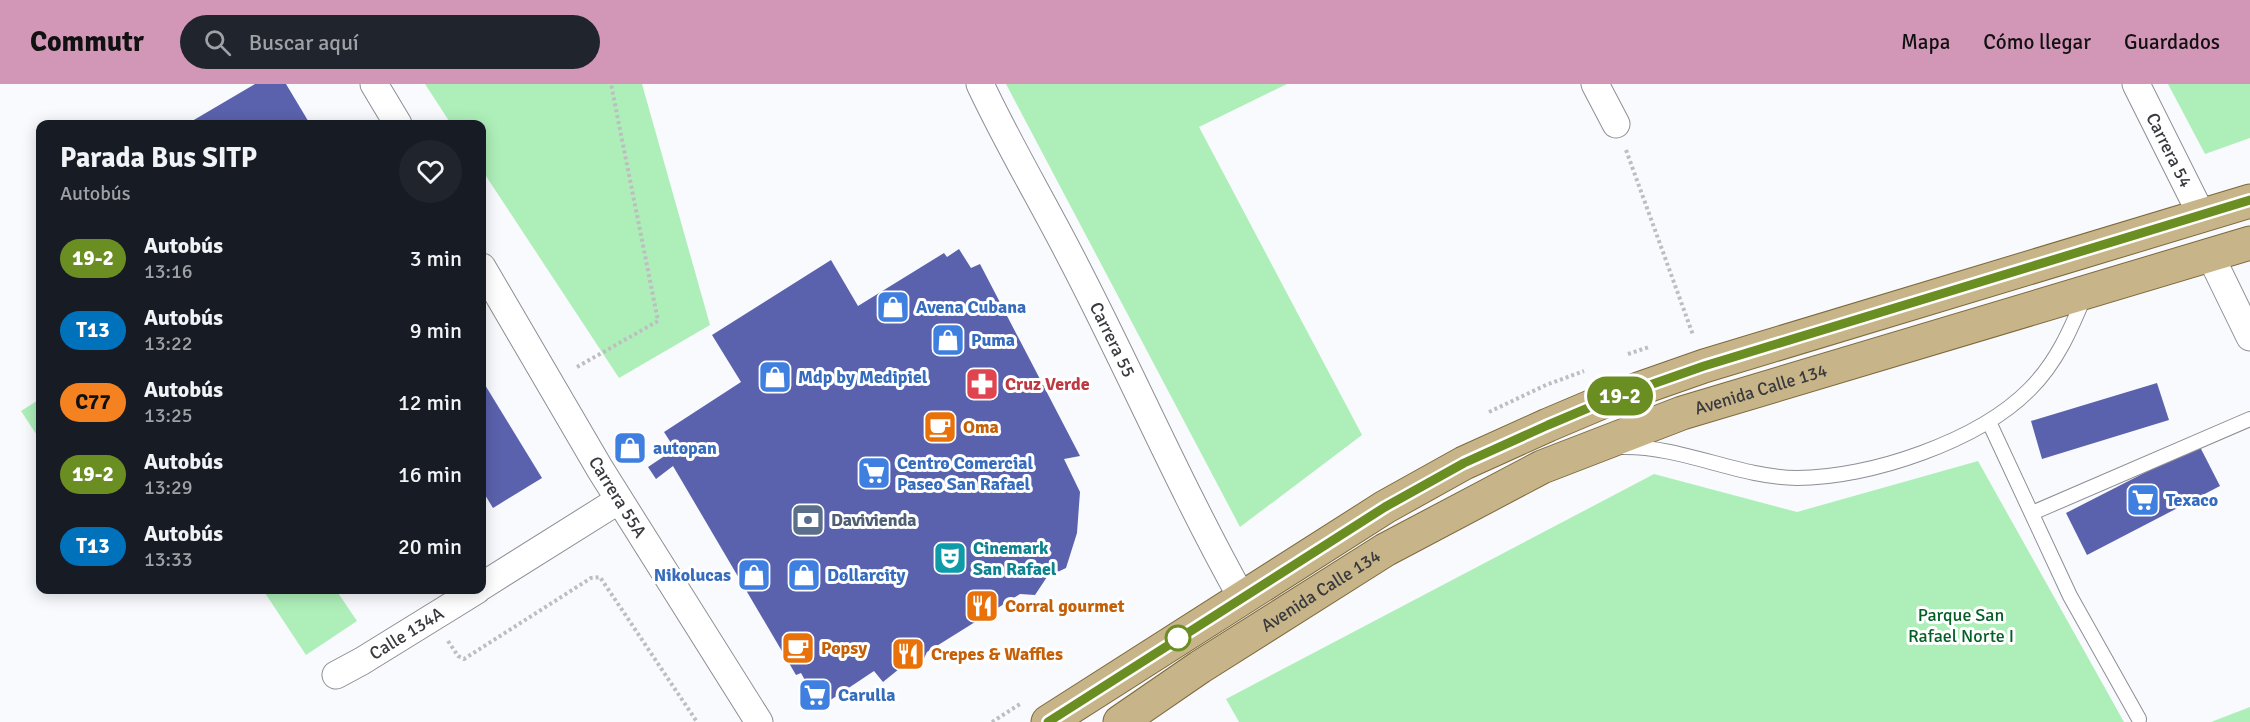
<!DOCTYPE html>
<html lang="es">
<meta charset="utf-8">
<style>
body{margin:0;font-family:Signika,sans-serif;background:#20242c;color:#f1f3f6;height:100vh;display:flex;flex-direction:column;font-size:22px;white-space:nowrap}
*{box-sizing:border-box;margin:0}
p{font-size:20px;color:#9ea1a6}
.icon{flex:none;width:33px;height:33px;fill:none;stroke:currentColor;stroke-width:2;stroke-linecap:round;stroke-linejoin:round}
.map{position:relative;flex:1;overflow:hidden}
.sheet{position:absolute;left:36px;top:36px;width:450px;height:474px;display:flex;flex-direction:column;background:#171b24;border-radius:12px;box-shadow:0 3px 15px #0003}
.sheet>*{flex:none}
.badge{padding:0 12px;border-radius:20px;font-size:21px;line-height:39px}
.map>.badge{position:absolute;translate:-50% -50%;box-shadow:0 0 0 3px #fff}
.round{display:grid;place-items:center;flex:none;width:63px;height:63px;border-radius:32px;background:#20242c}
.headline{display:flex;align-items:center;justify-content:space-between;height:102px;padding:0 24px}
h1{font-size:28px;font-weight:700;line-height:45px}
ul{padding:0;list-style:none}
li{display:flex;align-items:center;gap:18px;height:72px;padding:0 24px}
li div{flex:1}
li b{display:block;font-size:22px}
li em{font-style:normal}
li .badge{min-width:66px;font-weight:700;text-align:center}
header{display:flex;align-items:center;gap:36px;box-sizing:border-box;height:84px;padding:0 30px;background:#d296b7;color:#111}
header strong{font-size:28px}
nav{display:flex;gap:33px;margin-inline-start:auto;font-size:21px}
.search{width:420px;height:54px;background:#20242c;display:flex;align-items:center;gap:15px;box-sizing:border-box;padding:0 21px;border-radius:33px;color:#9ea1a6;font-size:22px}
.map>svg:first-child{display:block}
.green{fill:#aeefb9}
.building{fill:#5b62ad}
.lines{fill:none;stroke-linecap:round;stroke-linejoin:round}
.service-casing{stroke:#8d8f95;stroke-width:16}
.minor-casing{stroke:#8d8f95;stroke-width:29}
.primary-casing{stroke:#7d693b;stroke-width:35}
.path{stroke:#bdbec1;stroke-width:4;stroke-dasharray:3 3;stroke-linecap:butt}
.service{stroke:#fff;stroke-width:14}
.minor{stroke:#fff;stroke-width:27}
.primary{stroke:#c7b489;stroke-width:33}
.line-casing{stroke:#fff;stroke-width:14}
.line{stroke:#6b8e23;stroke-width:9}
.stop-dot{fill:#fff;stroke:#6b8e23;stroke-width:3}
.labels{text-anchor:middle;dominant-baseline:central;stroke-width:6;stroke-linejoin:round;paint-order:stroke}
.street-label{font-size:18px;fill:#393a3d;stroke:#fff}
.shop-label{font-size:18px;font-weight:bold;fill:#366cbe;stroke:#fff;text-anchor:start}
.health-label{font-size:18px;font-weight:bold;fill:#be3a42;stroke:#fff;text-anchor:start}
.food-label{font-size:18px;font-weight:bold;fill:#c56008;stroke:#fff;text-anchor:start}
.service-label{font-size:18px;font-weight:bold;fill:#4e5e75;stroke:#fff;text-anchor:start}
.culture-label{font-size:18px;font-weight:bold;fill:#0d838f;stroke:#fff;text-anchor:start}
.park-label{font-size:18px;fill:#045f27;stroke:#fff}
</style>
<header>
<strong>Commutr</strong>
<div class="search"><svg class="icon" aria-label="search" viewBox="0 0 24 24"><circle cx="10" cy="10" r="6"/><path d="M15 15l6 6"/></svg>Buscar aquí</div>
<nav><a>Mapa</a><a>Cómo llegar</a><a>Guardados</a></nav>
</header>
<div class="map">
<svg width="2250" height="638" viewBox="0 0 2250 638">
<rect width="100%" height="100%" fill="#f9fafe"/>
<g class="green">
<path d="M425,0H642L710,241L619,294L482,86V40H451Z"/>
<path d="M1006,0H1287L1199,43L1362,351L1240,443Z"/>
<path d="M2168,0H2250V54L2205,70Z"/>
<path d="M40,315V356L21,327Z"/>
<path d="M1978,377L2124,638H1239L1226,615L1654,390L1797,428Z"/>
<path d="M263,506H336L357,537L306,571Z"/>
<path d="M2250,623V638H2211Z"/>
</g>
<g class="building">
<path d="M255,0H286L310,40H187Z"/>
<path d="M959,165L971,184L980,180L1080,372L1064,375L1080,408L1077,449L1066,484L1047,493L1035,511L1020,510L927,568L920,583L899,585L883,598L874,587L820,623L801,589L796,591L673,382L656,395L648,383L666,371L663,365L671,359L664,348L741,298L712,251L831,176L858,222L944,169L947,173Z"/>
<path d="M482,296L542,394L493,424L482,406Z"/>
<path d="M2157,299L2169,336L2042,375L2031,337Z"/>
<path d="M2199,361L2220,402L2087,471L2066,429Z"/>
</g>
<g class="lines">
<g class="service-casing">
<g id="service">
<path d="M1989,338L2070,512L2139,635"/>
<path d="M1623,363C1682,362 1737,393 1797,394C1870,394 1979,357 2030,305C2057,278 2071,245 2085,211"/>
<path d="M2032,429L2250,335"/>
</g>
</g>
<g class="minor-casing">
<g id="minor">
<path d="M374,0L398,40"/>
<path id="s1" d="M980,0C1009,62 1044,120 1075,181C1132,291 1181,405 1242,514"/>
<path d="M1595,0L1616,40"/>
<path id="s2" d="M2136,0L2202,132"/>
<path d="M2210,171L2250,253"/>
<path id="s3" d="M482,183L600,385L759,638"/>
<path d="M482,502L619,416"/>
<path id="s4" d="M336,591L362,577L477,506"/>
</g>
</g>
<g class="primary-casing">
<g id="primary">
<path d="M1048,638L1385,423L1464,379L1548,341L1607,316L1704,282L2250,117"/>
<path id="s5" d="M1120,638L1200,583L1385,466L1542,383L1682,329L2250,159"/>
</g>
</g>
<g class="path">
<path d="M1626,66L1693,251"/>
<path d="M1628,270L1649,263"/>
<path d="M577,283L658,237L611,0"/>
<path d="M1489,328L1546,301L1584,287"/>
<path d="M448,557L458,572L464,575L591,494L600,493L697,638"/>
<path d="M992,638L1020,620"/>
</g>
<use href="#service" class="service"/>
<use href="#minor" class="minor"/>
<use href="#primary" class="primary"/>
</g>
<g class="lines">
<g class="line-casing">
<path id="line" d="M1048,638L1385,423L1464,379L1548,341L1607,316L1704,282L2250,116"/>
</g>
<use href="#line" class="line"/>
</g>
<defs>
<g id="shop-square" transform="scale(1.725)"><rect x="-9" y="-9" width="18" height="18" rx="4" fill="#3f7fe0" stroke="#fff"/><path d="M-5-2.5h2.3a2.7 3.5 0 0 1 5.4 0H5L5.5 6h-11ZM-1.5-2.5h3a1.5 2.3 0 0 0-3 0Z" fill="#fff"/></g>
<g id="pharmacy-square" transform="scale(1.725)"><rect x="-9" y="-9" width="18" height="18" rx="4" fill="#e0444e" stroke="#fff"/><path d="M-2-6h4v4h4v4h-4v4h-4v-4h-4v-4h4Z" fill="#fff"/></g>
<g id="cafe-square" transform="scale(1.725)"><rect x="-9" y="-9" width="18" height="18" rx="4" fill="#e8710a" stroke="#fff"/><path d="M-5.5-4.5H6V0H3Q3 3.5 0 3.5H-2.5Q-5.5 3.5-5.5 0ZM3-3.2v2h1.7v-2ZM-6 4.5H4V6H-6Z" fill="#fff"/></g>
<g id="supermarket-square" transform="scale(1.725)"><rect x="-9" y="-9" width="18" height="18" rx="4" fill="#3f7fe0" stroke="#fff"/><path d="M-6-5.5h2.5l.6 2H6L4.5 2H-2.5L-4.4-4H-6ZM-1.5 3.2a1.3 1.3 0 1 0 .1 0ZM3 3.2a1.3 1.3 0 1 0 .1 0Z" fill="#fff"/></g>
<g id="bank-square" transform="scale(1.725)"><rect x="-9" y="-9" width="18" height="18" rx="4" fill="#5c6f8a" stroke="#fff"/><path d="M-6-4H6V4H-6ZM0-2.3a2.3 2.3 0 1 0 0 4.6a2.3 2.3 0 1 0 0-4.6Z" fill="#fff"/></g>
<g id="theatre-square" transform="scale(1.725)"><rect x="-9" y="-9" width="18" height="18" rx="4" fill="#0f9aa8" stroke="#fff"/><path d="M-5-5.5Q0-4 5-5.5V0Q5 5 0 6Q-5 5-5 0ZM-3.3-2.5H-1v1.5H-3.3ZM1-2.5H3.3v1.5H1ZM-2.8 1Q0 5.5 2.8 1Z" fill="#fff"/></g>
<g id="restaurant-square" transform="scale(1.725)"><rect x="-9" y="-9" width="18" height="18" rx="4" fill="#e8710a" stroke="#fff"/><path d="M-5-6h1v4h1v-4h1v4h1v-4h1v5L-1.5 .5V6h-2V.5L-5-1ZM5-6V6H3V1.5H1.5Q1.5-4 5-6Z" fill="#fff"/></g>
</defs>
<g fill-rule="evenodd">
<use href="#shop-square" x="893" y="223"/>
<use href="#shop-square" x="948" y="256"/>
<use href="#shop-square" x="775" y="293"/>
<use href="#pharmacy-square" x="982" y="300"/>
<use href="#cafe-square" x="940" y="343"/>
<use href="#shop-square" x="630" y="364"/>
<use href="#supermarket-square" x="874" y="389"/>
<use href="#supermarket-square" x="2143" y="416"/>
<use href="#bank-square" x="808" y="436"/>
<use href="#theatre-square" x="950" y="474"/>
<use href="#shop-square" x="754" y="491"/>
<use href="#shop-square" x="804" y="491"/>
<use href="#restaurant-square" x="982" y="522"/>
<use href="#cafe-square" x="798" y="564"/>
<use href="#restaurant-square" x="908" y="570"/>
<use href="#supermarket-square" x="815" y="611"/>
</g>
<circle class="stop-dot" cx="1178" cy="554" r="12"/>
<g class="labels">
<g class="street-label">
<text stroke="none"><textPath href="#s2" startOffset="74">Carrera 54</textPath></text>
<text stroke="none"><textPath href="#s1" startOffset="288">Carrera 55</textPath></text>
<text stroke="none"><textPath href="#s5" startOffset="726">Avenida Calle 134</textPath></text>
<text stroke="none"><textPath href="#s3" startOffset="267">Carrera 55A</textPath></text>
<text stroke="none"><textPath href="#s5" startOffset="240">Avenida Calle 134</textPath></text>
<text stroke="none"><textPath href="#s4" startOffset="82">Calle 134A</textPath></text>
</g>
<g class="shop-label">
<text x="916" y="223">Avena Cubana</text>
<text x="971" y="256">Puma</text>
<text x="798" y="293">Mdp by Medipiel</text>
<text x="653" y="364">autopan</text>
<text x="897" y="379">Centro Comercial<tspan x="897" dy="21">Paseo San Rafael</tspan></text>
<text x="2166" y="416">Texaco</text>
<text x="731" y="491" text-anchor="end">Nikolucas</text>
<text x="827" y="491">Dollarcity</text>
<text x="838" y="611">Carulla</text>
</g>
<g class="health-label">
<text x="1005" y="300">Cruz Verde</text>
</g>
<g class="food-label">
<text x="963" y="343">Oma</text>
<text x="1005" y="522">Corral gourmet</text>
<text x="821" y="564">Popsy</text>
<text x="931" y="570">Crepes &amp; Waffles</text>
</g>
<g class="service-label">
<text x="831" y="436">Davivienda</text>
</g>
<g class="culture-label">
<text x="973" y="464">Cinemark<tspan x="973" dy="21">San Rafael</tspan></text>
</g>
<g class="park-label">
<text x="1961" y="531">Parque San<tspan x="1961" dy="21">Rafael Norte I</tspan></text>
</g>
</g>
</svg>
<b class="badge" style="left:1620px;top:312px;background:#6b8e23;color:#fff">19-2</b>
<section class="sheet">
<div class="headline"><div><h1>Parada Bus SITP</h1><p>Autobús</p></div><a class="round"><svg class="icon" aria-label="heart" viewBox="0 0 24 24"><path d="M12 20l-8-8c-3-5 5-10 8-4 3-6 11-1 8 4z"/></svg></a></div>
<ul>
<li><span class="badge" style="background:#6b8e23;color:#fff">19-2</span><div><b>Autobús</b><p>13:16</p></div><em>3 min</em></li>
<li><span class="badge" style="background:#0072bc;color:#fff">T13</span><div><b>Autobús</b><p>13:22</p></div><em>9 min</em></li>
<li><span class="badge" style="background:#f58220;color:#111">C77</span><div><b>Autobús</b><p>13:25</p></div><em>12 min</em></li>
<li><span class="badge" style="background:#6b8e23;color:#fff">19-2</span><div><b>Autobús</b><p>13:29</p></div><em>16 min</em></li>
<li><span class="badge" style="background:#0072bc;color:#fff">T13</span><div><b>Autobús</b><p>13:33</p></div><em>20 min</em></li>
</ul>
</section>
</div>
